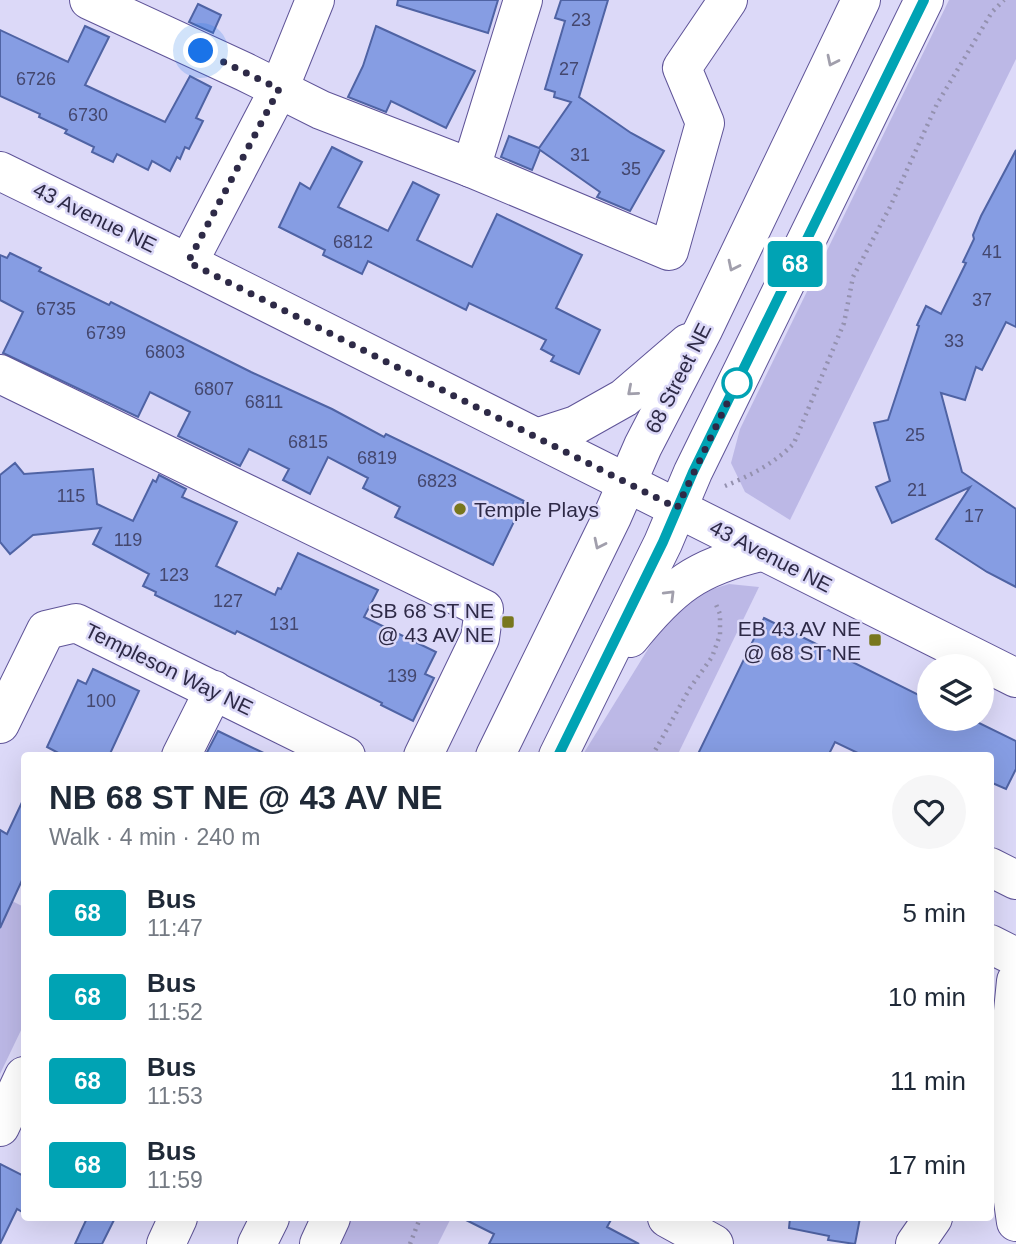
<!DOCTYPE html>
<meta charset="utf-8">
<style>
body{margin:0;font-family:Arial,sans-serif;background:#f6f6f7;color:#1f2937;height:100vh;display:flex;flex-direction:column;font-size:26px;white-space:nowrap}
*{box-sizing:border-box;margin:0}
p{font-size:23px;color:#747a83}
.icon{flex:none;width:38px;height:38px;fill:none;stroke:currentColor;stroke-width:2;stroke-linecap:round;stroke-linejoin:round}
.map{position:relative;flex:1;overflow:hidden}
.sheet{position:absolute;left:21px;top:752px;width:973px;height:469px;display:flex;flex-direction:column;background:#fff;border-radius:7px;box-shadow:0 7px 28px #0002}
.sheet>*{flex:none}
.badge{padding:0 14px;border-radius:5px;font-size:24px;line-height:46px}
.controls{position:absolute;left:917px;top:654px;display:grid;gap:14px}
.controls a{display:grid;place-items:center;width:77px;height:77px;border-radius:50%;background:#fff;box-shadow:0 7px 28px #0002;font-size:35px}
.you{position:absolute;width:35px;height:35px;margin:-18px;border:5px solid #fff;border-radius:50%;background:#1a73e8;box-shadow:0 0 0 10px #1a73e833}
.map>.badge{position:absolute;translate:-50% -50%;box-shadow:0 0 0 4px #fff}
.round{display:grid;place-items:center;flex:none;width:74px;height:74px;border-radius:37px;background:#f6f6f7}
.overview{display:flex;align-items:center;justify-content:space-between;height:119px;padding:0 28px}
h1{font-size:33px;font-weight:700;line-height:52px}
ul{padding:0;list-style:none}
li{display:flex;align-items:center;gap:21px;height:84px;padding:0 28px}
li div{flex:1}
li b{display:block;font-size:26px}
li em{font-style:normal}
li .badge{min-width:77px;font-weight:700;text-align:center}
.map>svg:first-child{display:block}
.green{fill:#bcb8e6}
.building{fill:#869de3;stroke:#4f63a4;stroke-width:2}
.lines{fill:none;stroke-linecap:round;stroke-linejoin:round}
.minor-casing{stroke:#5f5498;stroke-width:40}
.major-casing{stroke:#5f5498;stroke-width:40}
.path{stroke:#9491af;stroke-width:4.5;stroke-dasharray:2 5;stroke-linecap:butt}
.minor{stroke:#fff;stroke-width:38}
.major{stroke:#fff;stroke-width:38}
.oneway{stroke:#a19fac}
.line-casing{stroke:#fff;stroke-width:16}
.line{stroke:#00a3b4;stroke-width:10}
.walk{stroke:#2e2a47;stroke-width:7;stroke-dasharray:0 12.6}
.stop-dot{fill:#fff;stroke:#00a3b4;stroke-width:3.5}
.poi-dot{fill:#78771e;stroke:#dcd9f8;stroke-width:2.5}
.labels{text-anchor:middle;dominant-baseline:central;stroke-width:5;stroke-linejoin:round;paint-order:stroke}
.number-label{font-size:18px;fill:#44476e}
.street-label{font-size:21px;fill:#2e2a47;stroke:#dcd9f8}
.poi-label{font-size:21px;fill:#2e2a47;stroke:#dcd9f8;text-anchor:end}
</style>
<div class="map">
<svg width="1016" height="1244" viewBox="0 0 1016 1244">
<rect width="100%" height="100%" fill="#dcd9f8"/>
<g class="green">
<path d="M949,0H1016V59L790,520L745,492L731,463L740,429Z"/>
<path d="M729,584L759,587L677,756H582L661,628L693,595Z"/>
<path d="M0,895L24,907V1024L0,1074Z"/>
<path d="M350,1218H451L438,1244H337Z"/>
</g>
<g class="building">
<path d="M398,0H498L488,33L397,5Z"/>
<path d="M561,0H608L579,97L631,133L664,151L630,211L597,197L600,192L540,150L532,170L501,157L509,136L539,148L571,102L554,97L555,92L545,89L565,21L555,18Z"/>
<path d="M198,4L221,15L213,33L189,22Z"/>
<path d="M85,26L109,37L85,85L117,100L165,122L190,76L211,87L196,118L203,121L189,149L185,147L180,159L177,157L170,171L152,161L148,170L117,154L113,162L92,152L94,147L65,133L67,130L39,117L40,114L0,96V30L68,62Z"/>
<path d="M376,26L475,71L446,128L391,101L386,112L348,97L363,66Z"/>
<path d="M332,147L362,162L338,207L388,231L413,182L439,195L417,240L472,267L497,214L582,255L556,308L600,330L579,374L551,361L554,356L541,349L546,340L469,303L466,310L368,261L362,274L323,255L325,250L279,227L300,183L310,189Z"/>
<path d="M1016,150V327L1006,322L982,370L976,367L965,400L941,393L962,472L1016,509V587L987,572L936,539L970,487L892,523L876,487L890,481L874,423L888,420L919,326L917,325L926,306L941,314L966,263L963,262L974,239L973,235L981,216Z"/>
<path d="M10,253L41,268L39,271L109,305L111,302L251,372L332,409L384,437L386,434L524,501L493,565L395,517L400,507L363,488L368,478L328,457L310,494L283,480L289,469L249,449L240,466L178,436L190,412L150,392L138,417L3,353L23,312L0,300V255L7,258Z"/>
<path d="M15,463L24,474L93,469L97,504L133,521L153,480L156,482L159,475L186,489L182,497L237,522L216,566L275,595L278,588L281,589L298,553L378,590L364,617L436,652L425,674L434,678L413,721L381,705L382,703L237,631L235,634L155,595L156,592L143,586L149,574L93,544L101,528L33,535L10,554L0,542V475Z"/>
<path d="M764,618L929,700V719H971L1016,741V769L1006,789L990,782V756H864L835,742L828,756H697Z"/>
<path d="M93,669L139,691L109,756H64L47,747L78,680L86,684Z"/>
<path d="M218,731L270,756H205Z"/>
<path d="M24,798V876L0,928V830L7,834Z"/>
<path d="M0,1164L24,1176V1213L17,1209L0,1244Z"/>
<path d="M87,1218H115L102,1244H75Z"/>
<path d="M462,1218H612L607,1227L639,1244H489L494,1234Z"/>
<path d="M790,1218H860L855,1244L828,1240L829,1236L789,1228Z"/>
</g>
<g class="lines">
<g class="minor-casing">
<g id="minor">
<path d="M89,0L245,72L321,110L471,168L523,0"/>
<path d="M471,168L669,251L705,123L682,68L728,0"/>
<path d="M0,171L188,263L1016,678"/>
<path d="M188,263L279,89L315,0"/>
<path d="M0,374L484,609L480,638L423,756"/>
<path d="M0,724L46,630L76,623L346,756"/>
<path d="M181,756L214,690"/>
<path d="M990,867L1016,880"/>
<path d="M990,944L1016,957"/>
<path d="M1016,981L1002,1123L1016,1222"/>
<path d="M0,1127L24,1076"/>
<path d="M667,1218L714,1244"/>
<path d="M166,1244L178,1218"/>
<path d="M915,1244L933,1218"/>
</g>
</g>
<g class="major-casing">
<g id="major">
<path d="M539,437L576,425L624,398L688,343"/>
<path d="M630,638C671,587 696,567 761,552"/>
<path d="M495,756L612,517L643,446L703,330L861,0"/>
<path d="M558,756L663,543L693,472L924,0"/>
<path d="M257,1244L270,1218"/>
<path d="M319,1244L331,1218"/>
</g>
</g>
<g class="path">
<path d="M725,486C749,476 776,463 794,443L844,323L853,277L890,207L937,104L992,12L1004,0"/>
<path d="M652,756L690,688L712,657L720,635V614L715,602"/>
<path d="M410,1244L420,1218"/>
</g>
<use href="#minor" class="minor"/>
<use href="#major" class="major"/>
</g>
<defs><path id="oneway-chevron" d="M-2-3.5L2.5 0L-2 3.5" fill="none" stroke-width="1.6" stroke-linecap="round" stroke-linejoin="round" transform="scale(1.75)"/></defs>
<g class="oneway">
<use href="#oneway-chevron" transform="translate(832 61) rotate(116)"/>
<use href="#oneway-chevron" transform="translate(733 266) rotate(116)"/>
<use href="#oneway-chevron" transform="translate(632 391) rotate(139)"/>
<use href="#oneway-chevron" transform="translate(599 544) rotate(116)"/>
<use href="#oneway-chevron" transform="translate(670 595) rotate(-45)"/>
</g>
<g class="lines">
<g class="line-casing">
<path id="line" d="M558,756L663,542L693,472L924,0"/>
</g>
<use href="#line" class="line"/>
<path class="walk" d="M201,51L279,89L188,262L677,508L742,372L737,383"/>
</g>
<circle class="stop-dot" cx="737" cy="383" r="14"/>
<g class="poi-dot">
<circle cx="460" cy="509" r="7"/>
<rect x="501" y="615" width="14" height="14" rx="3.5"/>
<rect x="868" y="633" width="14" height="14" rx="3.5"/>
</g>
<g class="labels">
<g class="number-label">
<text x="581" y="20">23</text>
<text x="569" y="69">27</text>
<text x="36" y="79">6726</text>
<text x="88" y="115">6730</text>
<text x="580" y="155">31</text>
<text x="631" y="169">35</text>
<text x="353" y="242">6812</text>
<text x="992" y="252">41</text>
<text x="982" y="300">37</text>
<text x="56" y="309">6735</text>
<text x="106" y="333">6739</text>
<text x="954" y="341">33</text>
<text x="165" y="352">6803</text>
<text x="214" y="389">6807</text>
<text x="264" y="402">6811</text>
<text x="915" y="435">25</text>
<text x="308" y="442">6815</text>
<text x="377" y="458">6819</text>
<text x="437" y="481">6823</text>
<text x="917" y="490">21</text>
<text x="71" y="496">115</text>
<text x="974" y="516">17</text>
<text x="128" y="540">119</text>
<text x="174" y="575">123</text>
<text x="228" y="601">127</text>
<text x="284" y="624">131</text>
<text x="402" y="676">139</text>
<text x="101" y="701">100</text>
</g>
<g class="street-label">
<text transform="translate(95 217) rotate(26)">43 Avenue NE</text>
<text transform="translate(678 378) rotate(-63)">68 Street NE</text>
<text transform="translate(771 556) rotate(27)">43 Avenue NE</text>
<text transform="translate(169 669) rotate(26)">Templeson Way NE</text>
</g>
<g class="poi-label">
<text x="474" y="509" text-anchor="start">Temple Plays</text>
<text x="494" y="610">SB 68 ST NE<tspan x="494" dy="24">@ 43 AV NE</tspan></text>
<text x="861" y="628">EB 43 AV NE<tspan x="861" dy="24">@ 68 ST NE</tspan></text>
</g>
</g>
</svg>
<div class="controls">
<a><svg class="icon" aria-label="layers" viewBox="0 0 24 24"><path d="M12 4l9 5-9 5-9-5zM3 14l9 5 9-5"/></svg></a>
</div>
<div class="you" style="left:201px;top:51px"></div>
<b class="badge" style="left:795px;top:264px;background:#00a3b4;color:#fff">68</b>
<section class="sheet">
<div class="overview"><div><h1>NB 68 ST NE @ 43 AV NE</h1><p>Walk · 4 min · 240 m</p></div><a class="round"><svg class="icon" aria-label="heart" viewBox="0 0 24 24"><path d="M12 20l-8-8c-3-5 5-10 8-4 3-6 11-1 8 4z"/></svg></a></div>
<ul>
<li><span class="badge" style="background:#00a3b4;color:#fff">68</span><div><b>Bus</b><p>11:47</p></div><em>5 min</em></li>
<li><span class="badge" style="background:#00a3b4;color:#fff">68</span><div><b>Bus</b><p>11:52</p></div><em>10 min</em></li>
<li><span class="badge" style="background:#00a3b4;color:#fff">68</span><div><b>Bus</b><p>11:53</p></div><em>11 min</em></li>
<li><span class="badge" style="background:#00a3b4;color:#fff">68</span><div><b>Bus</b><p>11:59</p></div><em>17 min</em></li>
</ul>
</section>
</div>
